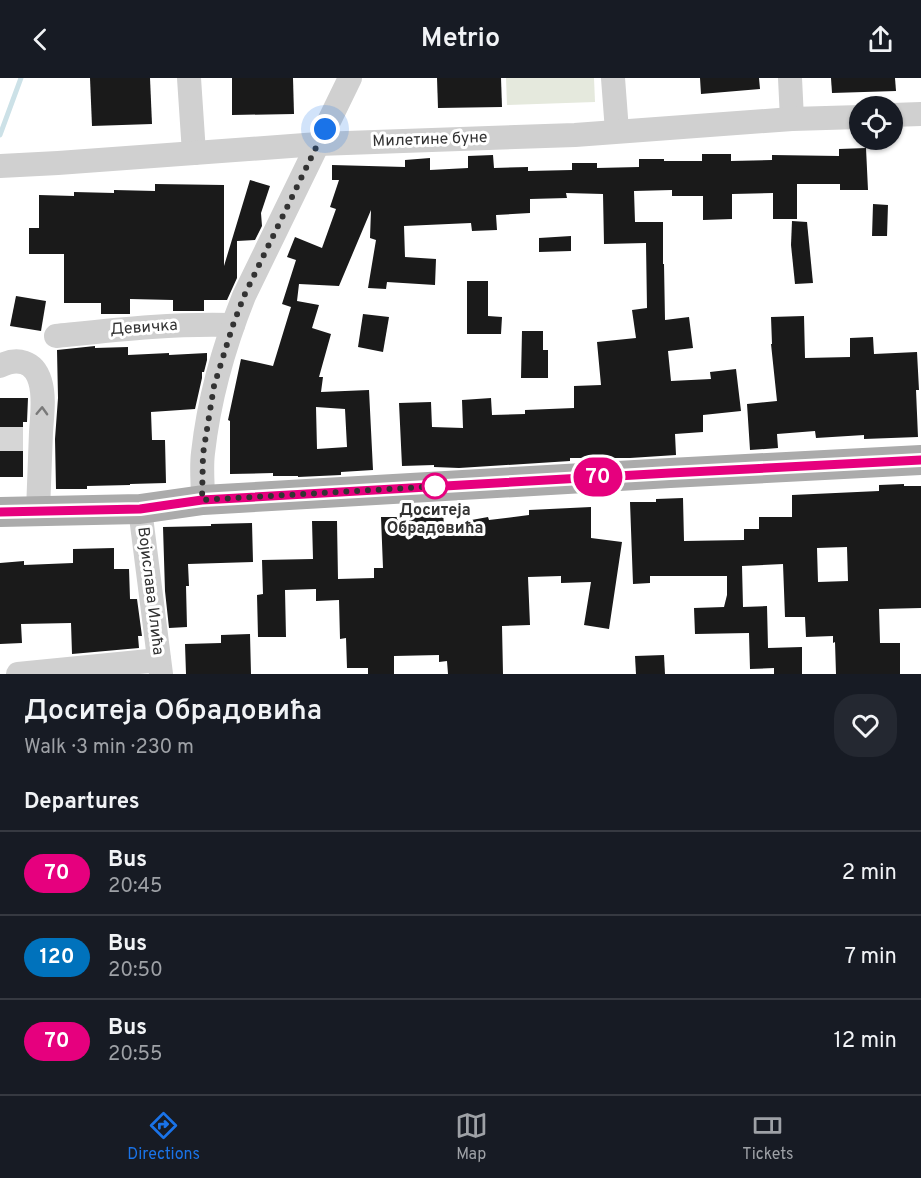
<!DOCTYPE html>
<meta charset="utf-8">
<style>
body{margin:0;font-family:Overpass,sans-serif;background:#242831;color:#f1f3f6;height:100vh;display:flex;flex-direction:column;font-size:22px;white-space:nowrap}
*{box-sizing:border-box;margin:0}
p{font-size:20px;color:#9ea1a6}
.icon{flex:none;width:33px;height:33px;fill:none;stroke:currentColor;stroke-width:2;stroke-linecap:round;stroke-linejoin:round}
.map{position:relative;height:596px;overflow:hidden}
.sheet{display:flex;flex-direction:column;background:#171b24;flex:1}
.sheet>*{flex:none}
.badge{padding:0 12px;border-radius:20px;font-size:21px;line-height:39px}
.tools{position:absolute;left:849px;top:18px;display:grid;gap:12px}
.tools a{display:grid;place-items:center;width:54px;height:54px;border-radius:50%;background:#171b24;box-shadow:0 2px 4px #0004;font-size:30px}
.you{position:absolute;width:30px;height:30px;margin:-15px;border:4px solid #fff;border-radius:50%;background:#1a73e8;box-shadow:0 0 0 9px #1a73e833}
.map>.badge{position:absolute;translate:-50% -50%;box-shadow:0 0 0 3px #fff}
h2{padding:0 24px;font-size:22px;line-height:54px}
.round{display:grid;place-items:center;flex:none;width:63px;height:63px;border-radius:24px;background:#242831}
.overview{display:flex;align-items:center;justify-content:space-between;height:102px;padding:0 24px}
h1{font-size:28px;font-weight:600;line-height:45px}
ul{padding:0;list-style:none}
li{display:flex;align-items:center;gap:18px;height:84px;padding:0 24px;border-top:2px solid #363941}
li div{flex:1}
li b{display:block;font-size:22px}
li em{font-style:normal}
li .badge{min-width:66px;font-weight:700;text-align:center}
header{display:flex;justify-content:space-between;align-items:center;height:78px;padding:0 24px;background:#171b24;font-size:27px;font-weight:600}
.tab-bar{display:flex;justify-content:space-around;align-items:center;height:84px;border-top:2px solid #363941;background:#171b24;font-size:16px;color:#9ea1a6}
.tab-bar a{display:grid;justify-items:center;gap:3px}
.tab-bar .current{color:#1a73e8}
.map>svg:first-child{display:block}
.green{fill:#e5e9dd}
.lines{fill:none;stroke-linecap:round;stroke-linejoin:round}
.stream{stroke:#cce1e7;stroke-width:5}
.building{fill:#1a1a1a;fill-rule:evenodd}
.minor-tunnel{stroke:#d6d6d6;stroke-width:24;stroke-dasharray:24 12;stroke-linecap:butt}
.minor{stroke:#d0d0d0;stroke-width:24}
.major{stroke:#ababab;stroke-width:30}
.oneway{stroke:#7a7a7a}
.line-casing{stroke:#fff;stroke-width:14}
.line{stroke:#e6007e;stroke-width:9}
.walk{stroke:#333;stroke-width:6;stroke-dasharray:0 10.8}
.stop-dot{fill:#fff;stroke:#e6007e;stroke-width:3}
.labels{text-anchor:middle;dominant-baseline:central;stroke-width:6;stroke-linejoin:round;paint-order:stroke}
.street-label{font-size:16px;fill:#333;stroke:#fff}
.stop-label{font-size:16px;font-weight:bold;fill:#333;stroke:#fff}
</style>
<header><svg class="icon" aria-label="back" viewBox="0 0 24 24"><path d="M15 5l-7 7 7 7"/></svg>Metrio<svg class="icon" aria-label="share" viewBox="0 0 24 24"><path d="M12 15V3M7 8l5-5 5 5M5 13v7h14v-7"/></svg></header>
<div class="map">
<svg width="921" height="596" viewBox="0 0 921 596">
<rect width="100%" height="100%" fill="#fff"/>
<path class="green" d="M506,0H594L595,24L507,27Z"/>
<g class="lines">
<path class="stream" d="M0,57L21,0"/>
</g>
<g class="building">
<path d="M90,0H150L152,46L92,48Z"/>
<path d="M232,0H293L294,36L232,37Z"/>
<path d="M437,0H501L502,29L438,30Z"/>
<path d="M700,0H759L760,11L701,16Z"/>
<path d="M831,0H895L896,13L832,15Z"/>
<path d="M866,70L868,112H840V106H797V141H773V115L732,116V141L703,142V118H672V112L634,113L635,144H663V186H664L665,242L689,239L693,270L668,273L671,303L711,301L710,294L736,291L741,333L703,337V354L675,356L676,377L630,380H570V383L459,390L434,389V387L402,388L399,325L431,324L432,349L463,350L462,322L491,320L492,337L525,336V332L574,330V308L601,307L597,264L636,260L632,232L647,230L646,165L604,166L603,116L566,115L567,120L530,121V135L496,137L497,152L472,153L471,145L404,148L405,179L436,181L435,207L387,204L386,211L368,210L376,162L370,160L371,132L339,208L299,206L297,223L319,227L312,250L331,256L319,299H323L321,314L369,312L373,392L341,394V397L298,399V398H273V395L230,396V343L228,342L241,281L273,288L291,229L282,226L296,182L287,179L295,159L322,170L336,131L330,129L339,102H332V87L405,89V82L430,80V92L468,90V78L493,77L494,90L528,89V93L572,92V85H597V90L639,89V81H664V83H702V76H731V83L772,82V77L839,78V71ZM316,329L345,331L347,369L317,371Z"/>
<path d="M250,102L270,108L261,135L262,148L255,162L237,163V200L227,222H204V233H173V222L130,221V236H101V225H64V176H29V150H39V117L74,118V114L114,115V112L155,113V106L224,107V188Z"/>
<path d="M873,126L888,127L887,158H872Z"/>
<path d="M792,143L807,144L813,205L795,206L791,167Z"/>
<path d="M571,158V173L539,174V160Z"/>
<path d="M467,203H488V238L502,239L501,256H467Z"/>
<path d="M16,218L46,223L41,253L10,248Z"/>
<path d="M363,236L389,239L383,274L358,269Z"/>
<path d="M804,238L805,280L850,279V260L873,259L874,276L917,274L919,312H916L918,359L864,361V357L816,360L815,353L777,356L778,370L750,372L747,326L777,323L771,266H772L771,239Z"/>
<path d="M522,253H543V272H548V300H521Z"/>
<path d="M95,268V270L128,269V277L169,275V277L207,275V282L204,294H202V300L195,331L151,334L152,362H165L166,405L130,406V407L87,408V411H56L55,361L58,320L57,272Z"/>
<path d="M0,320H28L27,344H23V399H0Z"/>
<path d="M904,406V408H921V530L879,531L880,565H900V596H836L835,564L833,565V558L806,559L805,539H785L783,486L742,488L743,529L767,528L768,570L802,569V596H774V590L750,591L749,555L695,556L694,530L724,529L727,517V498H650V505L633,506L630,424H656V421L683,420L684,463L744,462V451H759V439H792V417L879,413V407ZM847,469L848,503L818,504L817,470Z"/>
<path d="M591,429V460L622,464L609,551L584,547L591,504L561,505V498L528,499L530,547L502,548L503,596H448L447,583L439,584V577L394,578V596H368V590H347L346,560L340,561L339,522L316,523V511L285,512L286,559H258L257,517L263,516L262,482L313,481L312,443H337L338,501L374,500V490H383L381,439H417V436L443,435L444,447L488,439L489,442L529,437V432Z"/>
<path d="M252,445L253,484L188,486L189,508H186L187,549L169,550L165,513L163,449L211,448V446Z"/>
<path d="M114,470V491H129L130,521H137L142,558H138L139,570L72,576L71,545L21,546L22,565L0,566V485L24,483V487L73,485V471Z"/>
<path d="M250,556L251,596H186L185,566L221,565V557Z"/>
<path d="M664,577L665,596H636L635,578Z"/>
</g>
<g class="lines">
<path class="minor-tunnel" d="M0,361H23"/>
<g class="minor">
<path d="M189,0L194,75"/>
<path d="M613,0L617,53"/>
<path d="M790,0L792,41"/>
<path d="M892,37L921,36"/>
<path d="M0,88L58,85L318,66L575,57L792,41L860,39"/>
<path d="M56,258C114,252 174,245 233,247"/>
<path d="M0,288C17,279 34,283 40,303C45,319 42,338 41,354C40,381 39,407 38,433"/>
<path d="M203,422C203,406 201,390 203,375C209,321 224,268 244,218L350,0"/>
<path d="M140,431L161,596"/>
<path d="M18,596L159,582"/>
</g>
<path class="major" d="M0,434L140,431L203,422L670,395L921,382"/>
</g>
<defs><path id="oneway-chevron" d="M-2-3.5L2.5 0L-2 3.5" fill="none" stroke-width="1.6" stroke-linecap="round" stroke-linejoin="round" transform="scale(1.5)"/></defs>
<use class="oneway" href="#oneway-chevron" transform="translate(42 333) rotate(-88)"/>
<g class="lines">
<g class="line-casing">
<path id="line" d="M0,434L140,431L202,422L670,395L921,382"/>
</g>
<use href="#line" class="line"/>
<path class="walk" d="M325,51L244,218L233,247L214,308L203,376L202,422L441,408H435"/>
</g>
<circle class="stop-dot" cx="435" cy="408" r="12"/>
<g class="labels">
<g class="street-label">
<text transform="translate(430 62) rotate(-2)">Милетине буне</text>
<text transform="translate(144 250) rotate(-4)">Девичка</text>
<text transform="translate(150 513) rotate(83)">Војислава Илића</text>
</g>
<g class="stop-label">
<text x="435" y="433">Доситеја<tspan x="435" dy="18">Обрадовића</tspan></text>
</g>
</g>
</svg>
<div class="tools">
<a><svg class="icon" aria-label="locate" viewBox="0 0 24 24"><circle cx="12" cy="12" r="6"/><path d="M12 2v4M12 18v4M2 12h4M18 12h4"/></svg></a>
</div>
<div class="you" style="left:325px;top:51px"></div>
<b class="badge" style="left:598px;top:399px;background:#e6007e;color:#fff">70</b>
</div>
<section class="sheet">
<div class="overview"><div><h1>Доситеја Обрадовића</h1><p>Walk · 3 min · 230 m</p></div><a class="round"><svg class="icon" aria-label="heart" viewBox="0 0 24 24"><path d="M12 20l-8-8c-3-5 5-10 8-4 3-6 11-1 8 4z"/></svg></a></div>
<h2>Departures</h2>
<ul>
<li><span class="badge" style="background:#e6007e;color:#fff">70</span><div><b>Bus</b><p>20:45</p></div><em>2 min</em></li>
<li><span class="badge" style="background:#0072bc;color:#fff">120</span><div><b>Bus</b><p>20:50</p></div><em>7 min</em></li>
<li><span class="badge" style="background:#e6007e;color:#fff">70</span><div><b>Bus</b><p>20:55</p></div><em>12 min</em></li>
</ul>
</section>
<nav class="tab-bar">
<a class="current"><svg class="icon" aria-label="directions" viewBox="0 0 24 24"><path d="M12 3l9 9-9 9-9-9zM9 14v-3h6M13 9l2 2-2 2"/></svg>Directions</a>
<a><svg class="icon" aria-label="map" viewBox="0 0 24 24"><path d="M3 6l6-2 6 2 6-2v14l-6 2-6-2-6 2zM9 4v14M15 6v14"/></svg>Map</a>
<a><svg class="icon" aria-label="tickets" viewBox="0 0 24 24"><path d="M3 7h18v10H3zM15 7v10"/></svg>Tickets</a>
</nav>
